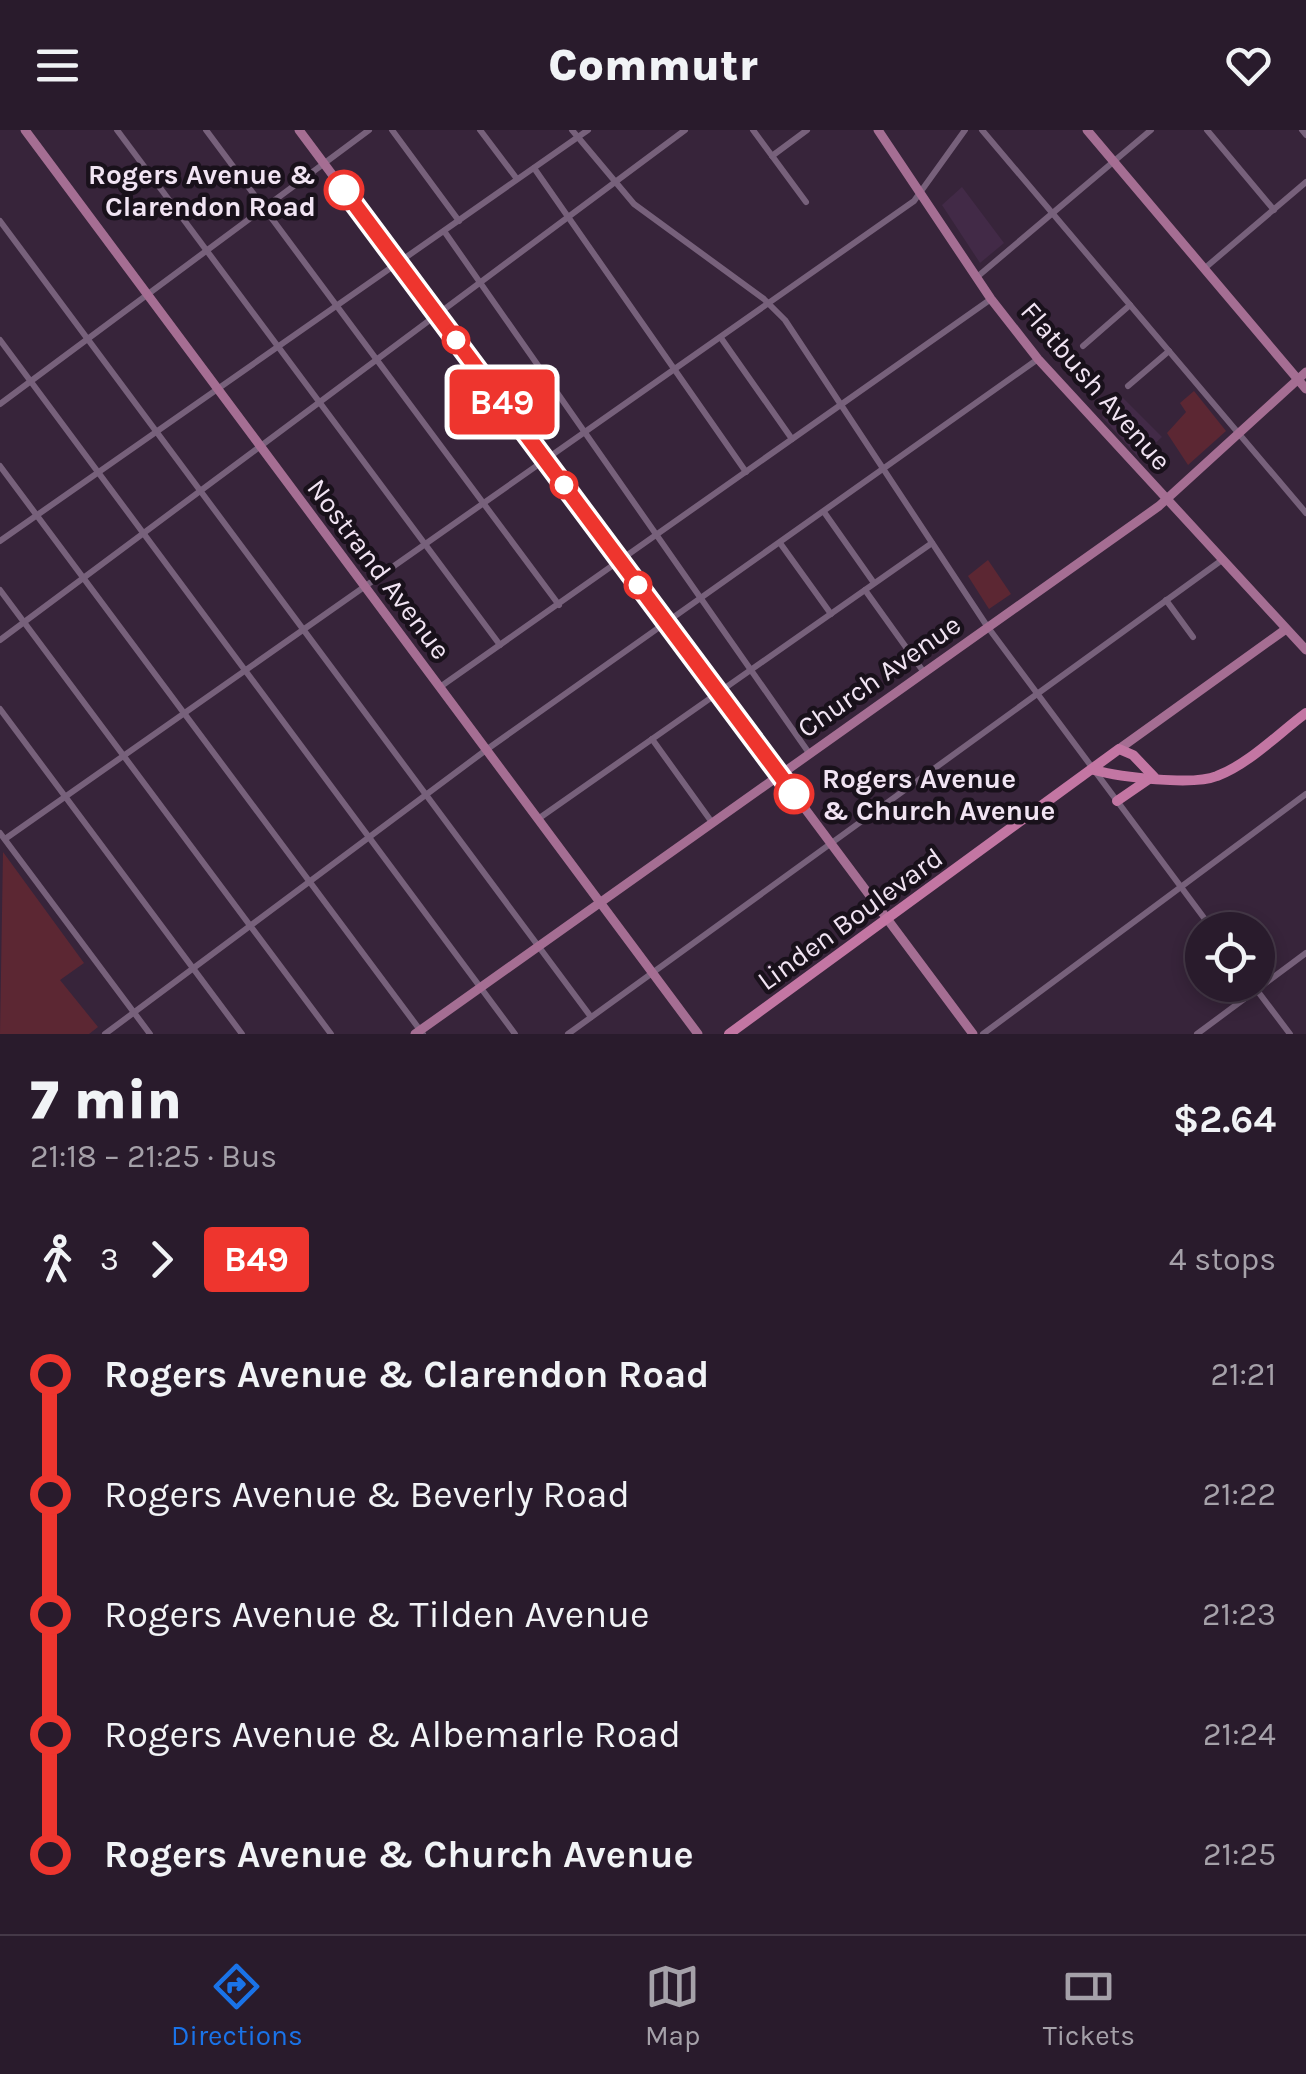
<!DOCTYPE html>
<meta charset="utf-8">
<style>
body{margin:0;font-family:Karla,sans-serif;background:#352838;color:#f1f3f6;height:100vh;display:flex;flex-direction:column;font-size:38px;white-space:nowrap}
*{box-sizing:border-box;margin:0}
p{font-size:32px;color:#a5a1a9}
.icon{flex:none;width:55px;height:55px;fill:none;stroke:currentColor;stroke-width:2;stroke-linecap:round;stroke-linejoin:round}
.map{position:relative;height:904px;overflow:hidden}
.details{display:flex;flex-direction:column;background:#291b2c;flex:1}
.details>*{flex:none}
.badge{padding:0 20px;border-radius:8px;font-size:35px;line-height:65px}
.tools{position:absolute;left:1185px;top:782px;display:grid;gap:20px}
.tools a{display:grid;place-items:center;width:90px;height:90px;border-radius:50%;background:#291b2c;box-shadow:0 5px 15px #0003,0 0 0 2px #453948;font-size:50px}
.map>.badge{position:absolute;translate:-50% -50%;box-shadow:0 0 0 5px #fff}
.legs{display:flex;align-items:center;gap:15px;height:110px;padding:0 30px;font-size:32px}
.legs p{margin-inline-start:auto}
.summary{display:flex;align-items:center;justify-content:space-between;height:170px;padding:0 30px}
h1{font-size:55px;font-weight:800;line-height:75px}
ul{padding:0 30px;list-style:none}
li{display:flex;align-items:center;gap:35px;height:120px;font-size:38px}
li i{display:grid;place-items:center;width:15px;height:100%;margin:0 12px;background:currentColor}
li i::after{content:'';width:25px;height:25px;margin:-12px;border:8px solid;border-radius:50%;background:#291b2c}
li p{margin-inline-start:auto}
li:first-child i{background:linear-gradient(#0000 50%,currentColor 0)}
li:last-child i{background:linear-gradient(currentColor 50%,#0000 0)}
header{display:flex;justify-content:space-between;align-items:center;height:130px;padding:0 30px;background:#291b2c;font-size:45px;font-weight:800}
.tab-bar{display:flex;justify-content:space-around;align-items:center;height:140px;border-top:2px solid #453948;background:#291b2c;font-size:28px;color:#a5a1a9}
.tab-bar a{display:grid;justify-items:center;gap:5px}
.tab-bar .active{color:#1a73e8}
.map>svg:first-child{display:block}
.built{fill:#422a47}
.green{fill:#5c2733}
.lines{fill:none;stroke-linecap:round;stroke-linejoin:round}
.minor{stroke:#77617b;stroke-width:6}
.major{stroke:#a56e93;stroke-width:9}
.highway{stroke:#c376a3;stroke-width:10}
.line-1-casing{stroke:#fff;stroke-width:22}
.line-1{stroke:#ee352e;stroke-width:15}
.stop-1-dot{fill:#fff;stroke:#ee352e;stroke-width:5}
.labels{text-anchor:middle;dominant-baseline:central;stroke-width:9;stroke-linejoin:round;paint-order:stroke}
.stop-label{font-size:28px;font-weight:bold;fill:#f1e4f3;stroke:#19111b;text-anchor:end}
.street-label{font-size:28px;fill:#f1e4f3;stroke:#19111b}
</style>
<header><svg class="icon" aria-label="menu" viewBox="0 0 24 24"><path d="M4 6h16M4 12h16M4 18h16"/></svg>Commutr<svg class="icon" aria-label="heart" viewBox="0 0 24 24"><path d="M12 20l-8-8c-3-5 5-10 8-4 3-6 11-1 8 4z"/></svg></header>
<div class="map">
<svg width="1306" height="904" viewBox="0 0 1306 904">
<rect width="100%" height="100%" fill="#37243a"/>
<g class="built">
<path d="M962,57L1004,113L980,133L942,75Z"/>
<path d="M1123,268L1162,307L1139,328L1102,287Z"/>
</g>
<g class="green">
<path d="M1194,261L1226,301L1188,335L1167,303L1186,282L1180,273Z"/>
<path d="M988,430L1011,464L989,479L968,446Z"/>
<path d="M3,722L84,833L60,850L98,897L89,904H0Z"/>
</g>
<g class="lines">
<g class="minor">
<path d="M117,0L500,515"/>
<path d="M206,0L559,475"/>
<path d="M392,0L459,91"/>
<path d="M480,0L517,49"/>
<path d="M572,0L634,74L764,169L785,190L987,496L1213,800"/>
<path d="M753,0L806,72"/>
<path d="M982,0L1306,383"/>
<path d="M1207,0L1274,80"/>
<path d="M1302,0L1306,5"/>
<path d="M772,26L807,0"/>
<path d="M534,38L746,342"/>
<path d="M0,91L591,887"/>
<path d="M444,101L809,623"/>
<path d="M1205,138L1306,52"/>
<path d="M977,147L1151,0"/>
<path d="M721,208L792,309"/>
<path d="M0,210L515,904"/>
<path d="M1083,216L1130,175"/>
<path d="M1128,256L1169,221"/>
<path d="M0,274L369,0"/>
<path d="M0,336L423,904"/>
<path d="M824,382L874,453"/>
<path d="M0,411L588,0"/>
<path d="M780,413L831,484"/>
<path d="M0,460L331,904"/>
<path d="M865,460L923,541"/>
<path d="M1166,470L1193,507"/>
<path d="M0,510L685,0"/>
<path d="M440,557L991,169"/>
<path d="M0,579L242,904"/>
<path d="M652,609L711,691"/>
<path d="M538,689L932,413"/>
<path d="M0,703L150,904"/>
<path d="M5,709L914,71L965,0"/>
<path d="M1253,855L1290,904"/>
<path d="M105,904L486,620L1038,229"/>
<path d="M568,904L1222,430"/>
<path d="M983,904L1306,664"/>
<path d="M1197,904L1306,823"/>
</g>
<g class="major">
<path d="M25,0L698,904"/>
<path d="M299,0L973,904"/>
<path d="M878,0L991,169L1038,229L1306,520"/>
<path d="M1087,0L1306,259"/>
<path d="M1119,619L1286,499"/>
<path d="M415,904L1159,376L1306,242"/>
</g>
<g class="highway">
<path d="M1094,640C1120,647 1193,656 1217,646C1249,634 1279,603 1306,583"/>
<path d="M1117,671L1149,649"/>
<path d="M729,904L1119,619L1133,625L1154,647"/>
</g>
</g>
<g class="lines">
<g class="line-1-casing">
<path id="line-1" d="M344,60L794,664"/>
</g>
<use href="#line-1" class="line-1"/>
</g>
<g class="stop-1-dot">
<circle cx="344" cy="60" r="18"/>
<circle cx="456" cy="210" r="12"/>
<circle cx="564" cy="355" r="12"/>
<circle cx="638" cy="455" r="12"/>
<circle cx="794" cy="664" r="18"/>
</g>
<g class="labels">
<g class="stop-label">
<text x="316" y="44">Rogers Avenue &amp;<tspan x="316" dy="32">Clarendon Road</tspan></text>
<text x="822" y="648" text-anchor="start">Rogers Avenue<tspan x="822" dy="32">&amp; Church Avenue</tspan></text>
</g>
<g class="street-label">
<text transform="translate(1096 256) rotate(49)">Flatbush Avenue</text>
<text transform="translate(379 439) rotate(53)">Nostrand Avenue</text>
<text transform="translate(879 546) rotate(-35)">Church Avenue</text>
<text transform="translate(850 789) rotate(-36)">Linden Boulevard</text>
</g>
</g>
</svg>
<div class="tools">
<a><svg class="icon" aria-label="locate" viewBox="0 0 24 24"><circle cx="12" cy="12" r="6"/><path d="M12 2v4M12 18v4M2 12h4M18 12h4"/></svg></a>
</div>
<b class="badge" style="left:502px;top:272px;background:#ee352e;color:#fff">B49</b>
</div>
<section class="details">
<div class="summary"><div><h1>7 min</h1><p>21:18 – 21:25 · Bus</p></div><b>$2.64</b></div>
<div class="legs"><svg class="icon" aria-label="walk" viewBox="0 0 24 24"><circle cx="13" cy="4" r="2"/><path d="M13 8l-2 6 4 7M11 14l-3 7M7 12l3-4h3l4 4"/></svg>3<svg class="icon" aria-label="forward" viewBox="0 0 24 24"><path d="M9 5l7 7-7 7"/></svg><b class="badge" style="background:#ee352e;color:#fff">B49</b><p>4 stops</p></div>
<ul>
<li><i style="color:#ee352e"></i><b>Rogers Avenue &amp; Clarendon Road</b><p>21:21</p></li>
<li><i style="color:#ee352e"></i><span>Rogers Avenue &amp; Beverly Road</span><p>21:22</p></li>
<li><i style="color:#ee352e"></i><span>Rogers Avenue &amp; Tilden Avenue</span><p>21:23</p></li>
<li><i style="color:#ee352e"></i><span>Rogers Avenue &amp; Albemarle Road</span><p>21:24</p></li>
<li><i style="color:#ee352e"></i><b>Rogers Avenue &amp; Church Avenue</b><p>21:25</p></li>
</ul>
</section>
<nav class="tab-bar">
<a class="active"><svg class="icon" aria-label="directions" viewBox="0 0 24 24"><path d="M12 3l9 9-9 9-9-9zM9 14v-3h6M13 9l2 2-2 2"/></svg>Directions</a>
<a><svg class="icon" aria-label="map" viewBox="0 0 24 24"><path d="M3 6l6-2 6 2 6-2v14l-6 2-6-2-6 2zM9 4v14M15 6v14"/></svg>Map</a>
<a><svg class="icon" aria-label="tickets" viewBox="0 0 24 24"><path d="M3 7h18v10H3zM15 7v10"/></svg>Tickets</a>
</nav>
